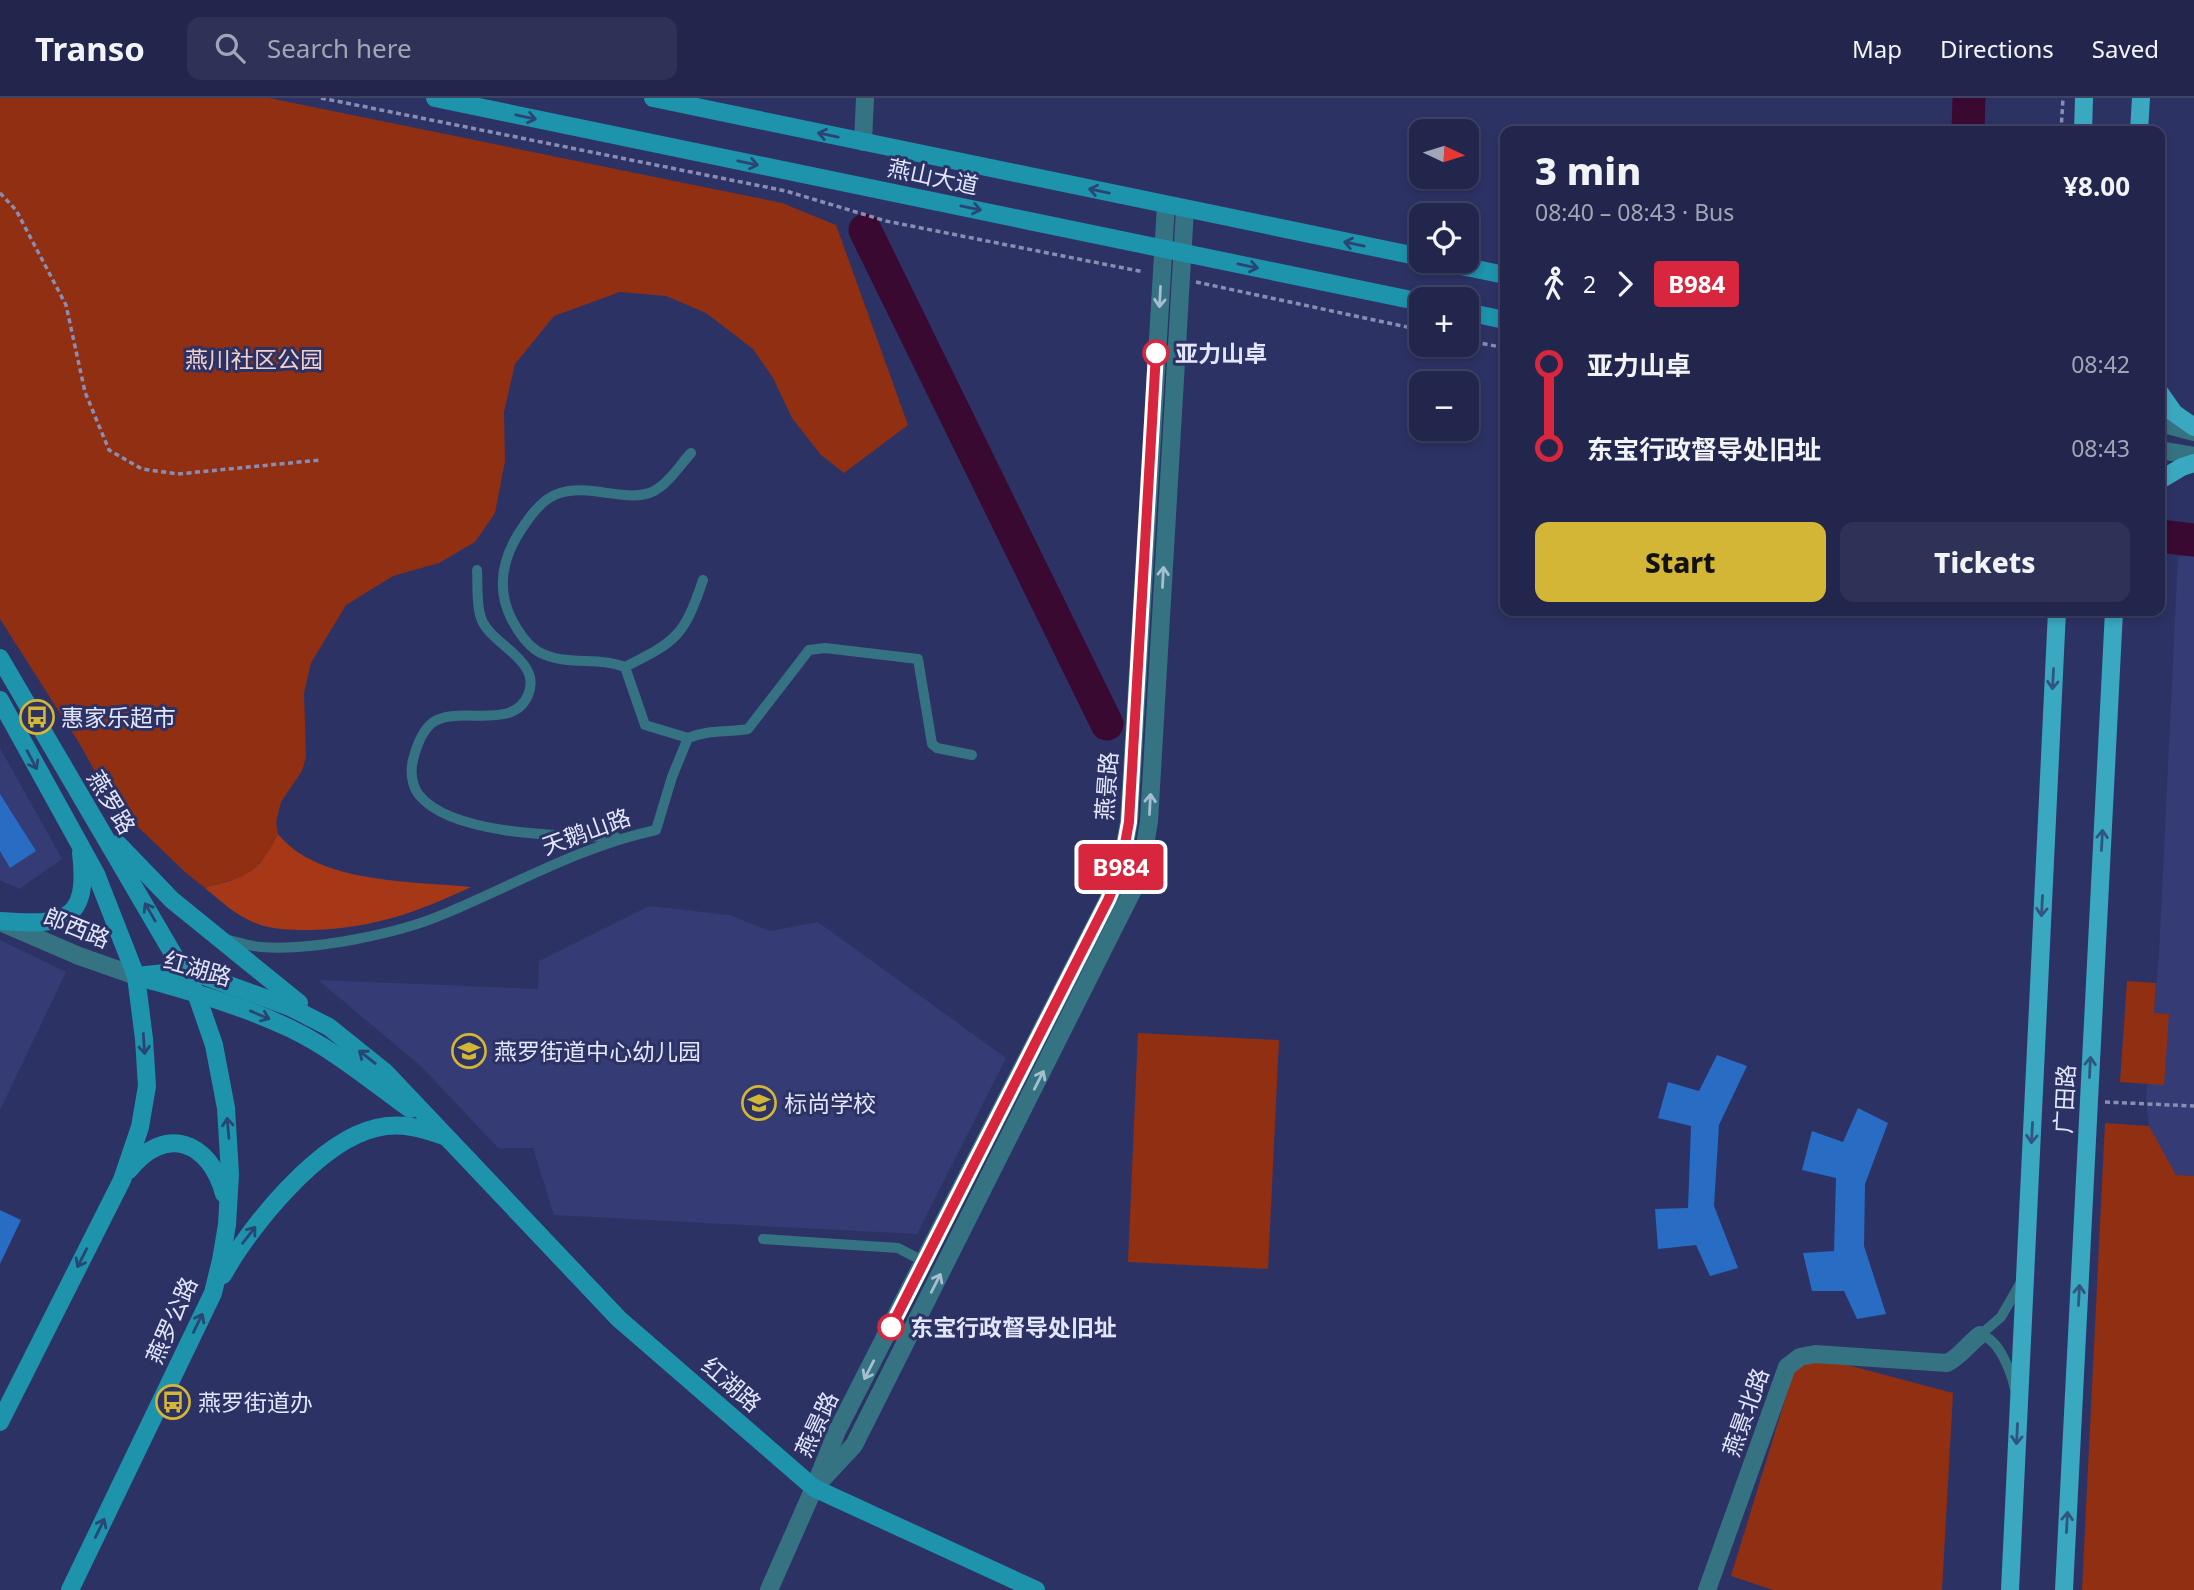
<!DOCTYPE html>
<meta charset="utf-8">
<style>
body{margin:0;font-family:"Noto Sans","Noto Sans SC",sans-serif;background:#2e3256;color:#f1f3f6;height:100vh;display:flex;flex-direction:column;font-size:26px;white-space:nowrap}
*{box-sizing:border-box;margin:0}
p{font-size:23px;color:#a2a5b5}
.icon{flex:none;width:38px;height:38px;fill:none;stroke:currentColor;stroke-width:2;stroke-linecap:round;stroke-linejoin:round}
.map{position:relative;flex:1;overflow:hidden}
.drawer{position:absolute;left:1500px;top:28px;width:665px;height:490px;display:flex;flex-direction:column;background:#22264c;border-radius:14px;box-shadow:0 4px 10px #0003,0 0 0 2px #3f4364}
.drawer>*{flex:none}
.badge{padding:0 14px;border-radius:5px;font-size:24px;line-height:46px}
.needle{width:46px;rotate:94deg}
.tools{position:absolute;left:1409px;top:21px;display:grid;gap:14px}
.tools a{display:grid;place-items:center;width:70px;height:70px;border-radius:14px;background:#22264c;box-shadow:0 4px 10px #0003,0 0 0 2px #3f4364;font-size:35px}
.map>.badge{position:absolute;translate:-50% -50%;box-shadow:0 0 0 4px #fff}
.legs{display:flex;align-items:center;gap:10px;height:77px;padding:0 35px;font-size:23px}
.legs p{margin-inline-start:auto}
.overview{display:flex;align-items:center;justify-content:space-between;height:119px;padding:0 35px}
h1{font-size:38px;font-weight:800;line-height:52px}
.primary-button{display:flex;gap:14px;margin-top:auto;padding:14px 35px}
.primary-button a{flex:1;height:80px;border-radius:14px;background:#d3b635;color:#111;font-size:28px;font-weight:800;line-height:80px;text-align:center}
.primary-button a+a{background:#2e3256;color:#f1f3f6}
ul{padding:0 35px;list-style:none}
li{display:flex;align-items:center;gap:24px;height:84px;font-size:26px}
li i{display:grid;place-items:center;width:10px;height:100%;margin:0 9px;background:currentColor}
li i::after{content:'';width:18px;height:18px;margin:-9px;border:5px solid;border-radius:50%;background:#22264c}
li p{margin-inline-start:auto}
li:first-child i{background:linear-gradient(#0000 50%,currentColor 0)}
li:last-child i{background:linear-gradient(currentColor 50%,#0000 0)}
header{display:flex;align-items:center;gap:42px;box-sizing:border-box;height:98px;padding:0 35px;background:#22264c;border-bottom:2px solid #3f4364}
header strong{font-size:33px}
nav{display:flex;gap:38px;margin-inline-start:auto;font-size:24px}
.search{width:490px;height:63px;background:#2e3256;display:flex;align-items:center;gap:18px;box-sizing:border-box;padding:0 24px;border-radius:14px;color:#a2a5b5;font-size:26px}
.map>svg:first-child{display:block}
.built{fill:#353b75}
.green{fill:#902f12}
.forest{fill:#a63818}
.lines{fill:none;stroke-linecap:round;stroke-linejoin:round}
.river{stroke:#390931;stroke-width:33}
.building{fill:#286cc3}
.path{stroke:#898db1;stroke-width:3.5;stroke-dasharray:5 3.5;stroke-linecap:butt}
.service{stroke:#357383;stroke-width:10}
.minor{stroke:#357383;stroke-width:18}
.tertiary{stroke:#357383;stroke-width:18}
.secondary{stroke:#1d93ac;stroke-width:18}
.primary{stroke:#3ba8c1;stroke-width:18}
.oneway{stroke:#2a4573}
.oneway2{stroke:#a5bed0}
.oneway3{stroke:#315581}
.line-1-casing{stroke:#fff;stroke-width:16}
.line-1{stroke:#d7263d;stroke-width:10}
.stop-1-dot{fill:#fff;stroke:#d7263d;stroke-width:3.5}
.labels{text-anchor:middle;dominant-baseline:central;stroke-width:6;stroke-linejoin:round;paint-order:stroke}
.street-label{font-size:23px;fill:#e2e6fa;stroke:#2d3265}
.stop-label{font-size:23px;font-weight:bold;fill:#e2e6fa;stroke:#2d3265;text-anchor:start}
.park-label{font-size:23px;fill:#f0d1c9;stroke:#2d3265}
.poi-label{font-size:23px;fill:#e2e6fa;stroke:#2d3265;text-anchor:start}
</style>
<header>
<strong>Transo</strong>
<div class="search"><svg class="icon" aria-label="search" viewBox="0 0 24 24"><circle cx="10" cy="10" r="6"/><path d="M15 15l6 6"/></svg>Search here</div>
<nav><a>Map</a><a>Directions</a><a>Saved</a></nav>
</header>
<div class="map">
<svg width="2194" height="1492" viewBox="0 0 2194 1492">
<rect width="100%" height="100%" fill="#2d3265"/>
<g class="built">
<path d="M2194,457V1078L2176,1077L2162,1056L2149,1028L2146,1000L2159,857L2178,459Z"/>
<path d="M0,650L62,761L19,791L0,782Z"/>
<path d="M649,808L729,817L770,833L818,824L1006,960L917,1136L554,1117L533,1050H498L421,968L318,882L538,891L539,863Z"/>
<path d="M0,842L66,874L0,1012Z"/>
</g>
<g class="green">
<path d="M0,0H269L782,105L836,127L908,327L844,375L821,357L792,320L773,280L753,251L706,215L666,198L620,194L554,218L515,266L504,314L505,363L495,415L475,444L439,465L393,478L346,507L311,565L304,595L306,659L302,673L281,704L276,724L278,736L268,756L248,777L205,790L185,774L111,703L81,648L0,521Z"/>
<path d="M2127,883L2156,885L2154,915L2169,916L2164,987L2120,984Z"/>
<path d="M1138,935L1279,942L1268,1171L1128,1164Z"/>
<path d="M2105,1025L2149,1028L2176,1077L2194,1078V1492H2082Z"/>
<path d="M1821,1260L1953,1295L1942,1492H1773L1731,1478L1795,1269Z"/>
</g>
<path class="forest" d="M278,736C318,786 412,783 471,789C415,815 374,830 312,832C297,832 278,832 264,828C241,822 223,805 205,790C247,778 257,778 278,736Z"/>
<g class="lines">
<g class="river">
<path d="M1968,33L1969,0"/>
<path d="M865,132L1107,626"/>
<path d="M2160,438L2194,442"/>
</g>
</g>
<g class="building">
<path d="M0,696L36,753L10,770L0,753Z"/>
<path d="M1717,957L1747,968L1719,1027L1714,1108L1738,1170L1710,1178L1696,1147L1658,1151L1655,1111L1688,1110L1691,1028L1658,1020L1668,984L1699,993Z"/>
<path d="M1858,1010L1888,1025L1865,1086L1864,1148L1886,1216L1857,1221L1844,1193H1812L1803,1155L1834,1153L1836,1080L1802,1072L1812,1033L1843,1044Z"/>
<path d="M0,1112L21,1122L0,1166Z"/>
</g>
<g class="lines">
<g class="path">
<path d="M321,0L786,93L886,123L1144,174"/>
<path d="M2061,33L2063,0"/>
<path d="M0,95L16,112L66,207L85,294L109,352L142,371L178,376L320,362"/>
<path d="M1196,184L1421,232"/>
<path d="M1466,242L1505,250"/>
<path d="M2105,1004L2194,1008"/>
</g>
<g class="service">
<path d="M477,472C478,487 476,506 481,520C490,547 543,562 528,597C513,634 457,606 432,625C421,634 416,650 413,662C410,674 412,688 419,697C452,738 565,738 616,739"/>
<path d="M625,569C677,543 684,538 703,482"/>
<path d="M688,640L645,627L625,569C597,558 564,569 537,553C525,545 517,532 511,520C495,487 504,455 525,426C533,414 545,399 560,395C589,385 629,406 654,393C669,385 680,367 691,355"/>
<path d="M225,841C237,844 249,848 261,849C311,853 398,836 444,816C514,787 581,748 656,732L672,679L688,640C711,631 724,635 748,631L809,552L825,550L918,561L932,646L937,650L972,657"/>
<path d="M763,1141L898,1150L925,1164"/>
<path d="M1980,1237C1999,1240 2011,1274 2015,1291"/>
<path d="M1980,1237L2001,1219L2020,1186"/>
</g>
<g class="minor">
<path d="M863,44L865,0"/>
<path d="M769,1492L814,1390"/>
<path d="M1707,1492L1787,1269L1800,1259L1815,1256L1947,1265C1960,1259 1968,1246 1980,1237"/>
</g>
<g class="tertiary">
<path d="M2160,325L2194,334"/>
<path d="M2160,352L2194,358"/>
<path d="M0,824L79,858L136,878"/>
<path d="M818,1380L837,1333L1108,802L1120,773L1129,724L1166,107"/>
<path d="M814,1390L854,1347L1140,778L1149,723L1185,111"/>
</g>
<g class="secondary">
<path d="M435,0L1421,204"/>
<path d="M653,0L1421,159"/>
<path d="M1437,163L1505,177"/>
<path d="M1466,214L1505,222"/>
<path d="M0,560L196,895L214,947L226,1010L230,1076L227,1127L221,1162L213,1195L70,1492"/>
<path d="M0,602L96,776L136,878L144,941L147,988L140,1029L122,1082L0,1324"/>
<path d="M118,746L172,802L299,905"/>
<path d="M0,823C60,827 90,827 81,755"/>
<path d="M136,878L185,873L204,878L290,909L329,929L385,974L619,1221L814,1390L1036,1492"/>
<path d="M146,881C195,895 243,908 289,930C332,950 371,983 410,1011"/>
<path d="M129,1072C165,1026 210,1043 224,1096"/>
<path d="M223,1177C250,1128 319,1043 376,1030C400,1024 422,1030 444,1038"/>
</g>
<g class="primary">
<path d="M2083,33L2084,0"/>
<path d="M2139,33L2141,0"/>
<path d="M2160,295L2174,315L2194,329"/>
<path d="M2160,382L2182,369L2194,365"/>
<path d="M2010,1492L2057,513"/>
<path d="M2064,1492L2114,513"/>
</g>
</g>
<defs><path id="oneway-shaft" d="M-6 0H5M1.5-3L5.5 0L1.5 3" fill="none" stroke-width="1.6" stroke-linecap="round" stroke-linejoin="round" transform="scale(1.75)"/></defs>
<g class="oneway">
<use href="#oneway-shaft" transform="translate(526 19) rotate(12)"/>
<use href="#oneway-shaft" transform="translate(828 37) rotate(-168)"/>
<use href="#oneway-shaft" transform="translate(748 65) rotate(12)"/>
<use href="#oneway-shaft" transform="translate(1099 93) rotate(-168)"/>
<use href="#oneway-shaft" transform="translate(971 110) rotate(12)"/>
<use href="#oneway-shaft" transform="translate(1354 146) rotate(-168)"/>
<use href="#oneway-shaft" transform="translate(1248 168) rotate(12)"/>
<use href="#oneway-shaft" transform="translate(32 662) rotate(62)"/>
<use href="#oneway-shaft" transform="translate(150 814) rotate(-120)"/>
<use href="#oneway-shaft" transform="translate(260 917) rotate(23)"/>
<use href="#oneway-shaft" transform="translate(144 946) rotate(86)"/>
<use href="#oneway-shaft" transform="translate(367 959) rotate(-142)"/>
<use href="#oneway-shaft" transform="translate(228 1030) rotate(-95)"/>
<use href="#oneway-shaft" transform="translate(249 1137) rotate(-52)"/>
<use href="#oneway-shaft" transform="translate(82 1160) rotate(117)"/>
<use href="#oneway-shaft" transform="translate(198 1225) rotate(-64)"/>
<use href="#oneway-shaft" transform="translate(100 1430) rotate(-64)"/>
</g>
<g class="oneway2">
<use href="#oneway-shaft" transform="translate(1160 199) rotate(93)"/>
<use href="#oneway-shaft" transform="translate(1163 479) rotate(-87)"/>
<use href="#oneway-shaft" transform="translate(1150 706) rotate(-87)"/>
<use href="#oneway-shaft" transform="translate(1039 982) rotate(-63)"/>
<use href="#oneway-shaft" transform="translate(936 1185) rotate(-63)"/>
<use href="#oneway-shaft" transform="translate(869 1272) rotate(117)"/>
</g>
<g class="oneway3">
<use href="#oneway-shaft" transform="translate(2053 581) rotate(93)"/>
<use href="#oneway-shaft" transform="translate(2102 742) rotate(-87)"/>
<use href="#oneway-shaft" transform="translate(2042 808) rotate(93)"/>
<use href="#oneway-shaft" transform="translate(2090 969) rotate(-87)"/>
<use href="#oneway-shaft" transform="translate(2032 1035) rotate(93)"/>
<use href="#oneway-shaft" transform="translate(2079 1197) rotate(-87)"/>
<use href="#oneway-shaft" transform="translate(2017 1336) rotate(93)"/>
<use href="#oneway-shaft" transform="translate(2067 1424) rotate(-87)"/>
</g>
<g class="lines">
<g class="line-1-casing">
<path id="line-1" d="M891,1229L1108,802L1120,773L1129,724L1156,255"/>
</g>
<use href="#line-1" class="line-1"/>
</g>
<defs>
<g id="bus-ring" transform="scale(1.75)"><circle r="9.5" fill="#2d3265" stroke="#d3b635" stroke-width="1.5"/><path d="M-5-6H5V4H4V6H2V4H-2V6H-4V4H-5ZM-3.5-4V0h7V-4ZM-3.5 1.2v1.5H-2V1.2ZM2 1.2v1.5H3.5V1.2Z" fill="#d3b635"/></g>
<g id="school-ring" transform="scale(1.75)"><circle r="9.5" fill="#2d3265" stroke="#d3b635" stroke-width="1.5"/><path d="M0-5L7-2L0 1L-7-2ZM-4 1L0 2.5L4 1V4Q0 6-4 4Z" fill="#d3b635"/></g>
</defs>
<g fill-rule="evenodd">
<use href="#bus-ring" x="37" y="619"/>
<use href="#school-ring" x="469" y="953"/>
<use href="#school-ring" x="759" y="1005"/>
<use href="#bus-ring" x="173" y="1304"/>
</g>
<g class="stop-1-dot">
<circle cx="1156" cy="255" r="12"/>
<circle cx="891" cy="1229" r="12"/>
</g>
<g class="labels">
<g class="street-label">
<text transform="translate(933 78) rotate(12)">燕山大道</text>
<text transform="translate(1106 688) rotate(-86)">燕景路</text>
<text transform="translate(112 704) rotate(59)">燕罗路</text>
<text transform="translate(586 733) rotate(-20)">天鹅山路</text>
<text transform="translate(77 829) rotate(22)">郎西路</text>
<text transform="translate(198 870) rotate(16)">红湖路</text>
<text transform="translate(2064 1001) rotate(-87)">广田路</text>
<text transform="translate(171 1222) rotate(-66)">燕罗公路</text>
<text transform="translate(732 1286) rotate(41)">红湖路</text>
<text transform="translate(1745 1314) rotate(-70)">燕景北路</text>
<text transform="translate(816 1326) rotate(-65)">燕景路</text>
</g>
<g class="stop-label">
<text x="1175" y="255">亚力山卓</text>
<text x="910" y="1229">东宝行政督导处旧址</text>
</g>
<g class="park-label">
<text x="254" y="261">燕川社区公园</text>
</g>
<g class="poi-label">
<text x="61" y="619">惠家乐超市</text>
<text x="494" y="953">燕罗街道中心幼儿园</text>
<text x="784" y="1005">标尚学校</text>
<text x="198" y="1304">燕罗街道办</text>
</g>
</g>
</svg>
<div class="tools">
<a><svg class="needle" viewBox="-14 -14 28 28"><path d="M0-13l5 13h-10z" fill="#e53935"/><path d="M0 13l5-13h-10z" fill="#a2a5b5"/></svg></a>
<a><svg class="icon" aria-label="locate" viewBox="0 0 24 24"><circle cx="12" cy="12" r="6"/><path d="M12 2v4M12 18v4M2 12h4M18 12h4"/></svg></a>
<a>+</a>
<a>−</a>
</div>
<b class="badge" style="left:1121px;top:769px;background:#d7263d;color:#fff">B984</b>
<section class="drawer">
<div class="overview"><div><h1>3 min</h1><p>08:40 – 08:43 · Bus</p></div><b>¥8.00</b></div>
<div class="legs"><svg class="icon" aria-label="walk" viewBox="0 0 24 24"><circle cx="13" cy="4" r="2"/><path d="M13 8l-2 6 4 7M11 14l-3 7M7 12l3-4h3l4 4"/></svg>2<svg class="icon" aria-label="forward" viewBox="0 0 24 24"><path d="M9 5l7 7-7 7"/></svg><b class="badge" style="background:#d7263d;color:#fff">B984</b></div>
<ul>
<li><i style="color:#d7263d"></i><b>亚力山卓</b><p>08:42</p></li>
<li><i style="color:#d7263d"></i><b>东宝行政督导处旧址</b><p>08:43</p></li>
</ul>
<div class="primary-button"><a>Start</a><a>Tickets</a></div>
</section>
</div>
